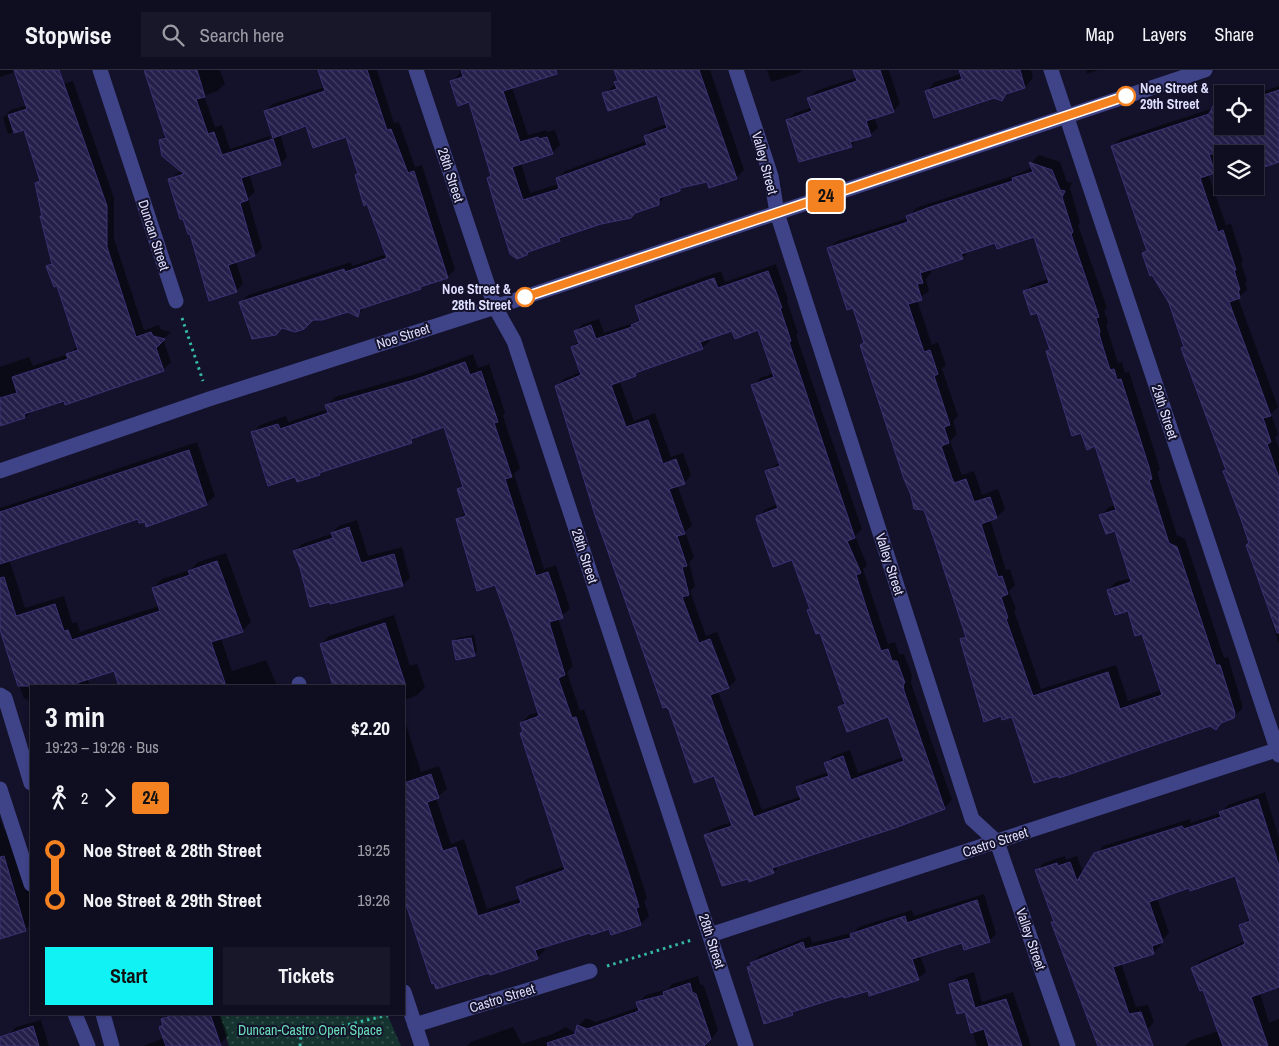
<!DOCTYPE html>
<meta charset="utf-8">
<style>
body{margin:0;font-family:"Archivo Narrow",sans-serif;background:#181729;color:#f1f3f6;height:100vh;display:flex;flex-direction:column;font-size:19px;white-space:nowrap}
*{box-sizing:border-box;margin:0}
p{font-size:16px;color:#9b9ca5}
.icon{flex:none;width:28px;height:28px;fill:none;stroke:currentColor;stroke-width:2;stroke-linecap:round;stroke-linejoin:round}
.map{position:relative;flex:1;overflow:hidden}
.drawer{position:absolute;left:30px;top:615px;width:375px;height:330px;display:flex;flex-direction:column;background:#0f0e20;border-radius:0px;box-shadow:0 1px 4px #0004,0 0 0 1px #2f2e3e}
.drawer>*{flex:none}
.badge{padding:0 10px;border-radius:4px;font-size:18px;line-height:32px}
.buttons{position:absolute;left:1214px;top:15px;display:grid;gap:10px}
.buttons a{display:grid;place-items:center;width:50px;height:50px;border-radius:0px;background:#0f0e20;box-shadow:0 1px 4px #0004,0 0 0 1px #2f2e3e;font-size:25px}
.map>.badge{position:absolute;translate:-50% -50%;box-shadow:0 0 0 2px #fff}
.legs{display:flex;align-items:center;gap:8px;height:55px;padding:0 15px;font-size:16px}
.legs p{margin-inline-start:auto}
.head{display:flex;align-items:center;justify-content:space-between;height:85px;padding:0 15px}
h1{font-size:28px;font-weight:700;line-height:38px}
.cta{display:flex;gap:10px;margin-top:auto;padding:10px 15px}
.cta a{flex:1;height:58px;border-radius:0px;background:#11f2f5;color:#111;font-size:20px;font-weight:700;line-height:58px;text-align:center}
.cta a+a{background:#181729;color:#f1f3f6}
ul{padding:0 15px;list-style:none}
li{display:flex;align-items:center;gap:18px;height:50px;font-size:19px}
li i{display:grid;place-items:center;width:8px;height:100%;margin:0 6px;background:currentColor}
li i::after{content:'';width:12px;height:12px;margin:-6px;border:4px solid;border-radius:50%;background:#0f0e20}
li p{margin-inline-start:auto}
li:first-child i{background:linear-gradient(#0000 50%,currentColor 0)}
li:last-child i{background:linear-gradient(currentColor 50%,#0000 0)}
header{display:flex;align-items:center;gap:30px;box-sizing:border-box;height:70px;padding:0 25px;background:#0f0e20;border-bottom:1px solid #2f2e3e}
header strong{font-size:24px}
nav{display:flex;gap:28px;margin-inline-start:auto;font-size:18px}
.search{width:350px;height:45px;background:#181729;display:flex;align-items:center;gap:12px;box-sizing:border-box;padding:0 18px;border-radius:0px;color:#9b9ca5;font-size:19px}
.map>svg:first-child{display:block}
.park{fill:url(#park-dots)}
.shadow{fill:#0007;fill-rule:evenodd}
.building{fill:url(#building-back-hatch);stroke:#393275;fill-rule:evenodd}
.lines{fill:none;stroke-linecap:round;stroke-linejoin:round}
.path{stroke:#36b8a5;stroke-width:3;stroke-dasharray:2.5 4;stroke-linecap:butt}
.minor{stroke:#3f4387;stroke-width:15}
.line-1-casing{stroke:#fff;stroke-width:11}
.line-1{stroke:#f58220;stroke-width:8}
.stop-1-dot{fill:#fff;stroke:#f58220;stroke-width:2.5}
.labels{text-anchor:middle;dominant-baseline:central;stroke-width:4;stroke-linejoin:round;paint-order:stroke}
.stop-label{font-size:14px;font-weight:bold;fill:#ddddfe;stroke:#14122a;text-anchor:start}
.street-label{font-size:14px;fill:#ddddfe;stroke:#14122a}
.park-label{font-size:14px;fill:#6adcb6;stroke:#14122a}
</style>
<header>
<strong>Stopwise</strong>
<div class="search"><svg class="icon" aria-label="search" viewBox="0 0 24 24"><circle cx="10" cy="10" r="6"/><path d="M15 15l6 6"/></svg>Search here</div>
<nav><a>Map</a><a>Layers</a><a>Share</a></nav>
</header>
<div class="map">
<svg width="1279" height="976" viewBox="0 0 1279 976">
<defs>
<pattern id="park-dots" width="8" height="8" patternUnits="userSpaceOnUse" patternTransform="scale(1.25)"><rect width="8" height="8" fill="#153430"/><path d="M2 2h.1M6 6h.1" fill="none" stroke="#37514f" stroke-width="1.8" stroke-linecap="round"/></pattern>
<pattern id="building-back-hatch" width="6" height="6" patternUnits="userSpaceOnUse" patternTransform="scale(1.25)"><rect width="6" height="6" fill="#241f4a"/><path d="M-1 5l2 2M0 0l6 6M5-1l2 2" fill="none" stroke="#433f65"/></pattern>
</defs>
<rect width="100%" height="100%" fill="#14122a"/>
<path class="park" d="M219,944H387L401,976H229Z"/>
<g class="shadow">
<path d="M0,0H58L63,14L73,11L114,128V169L144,260L159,255L160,259L171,262L163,269L171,292L163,300L33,340L25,348L0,356V297L29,287L33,296L68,284L78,276L58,214L48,196L53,191L41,147L43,144L36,113L40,109L25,59L8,64L3,48L11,40L27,35L15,2L0,7Z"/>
<path d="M144,0H220L225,14L217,21L204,26L215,57L222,55L230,79L270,66L278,91H281L265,42L273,34L325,17L319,0H377L394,53L399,52L415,97L422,95L455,199L448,207L424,214L420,218L365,236L358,245L348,240L241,232L248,225L351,192L352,196L387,184L356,106L359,103L346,66L307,55L280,64L287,87L280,94L249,104L255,122L248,128L262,178L255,185L236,191L243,214L236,221L190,162L170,109L182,100L160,70L166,65Z"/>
<path d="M459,0H553L512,17L528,65L546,60L547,62L555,60L560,75L552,83L521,93L530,123L559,114L557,109L565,101L647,71L645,67L653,59L667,54L657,24H604L616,14L618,9L615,0H710L744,100L736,108L708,110L683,117L666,125L658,134L566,164L560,170L531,180L526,184L488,108L492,104L469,31L452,12L460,3Z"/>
<path d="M767,0H802L799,3L771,12Z"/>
<path d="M854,0H889L900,34L893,41L874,47L878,58L870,65L858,68L851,76L787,50L795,43L812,37L809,28L816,21L857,7Z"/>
<path d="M959,0H1031L1033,8L1025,17L1010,22L1002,30L927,21L935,12L960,4Z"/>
<path d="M1086,0H1098L1087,4Z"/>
<path d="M1279,16V91L1255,99V84H1222V99L1208,104L1226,155L1231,154L1243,191L1241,193L1247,211L1245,213L1247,220L1238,228L1278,337L1271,344L1278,364L1275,367L1279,379V574L1247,475L1250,472L1224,402L1227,399L1182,278L1185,276L1170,232L1143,183L1148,178L1112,77L1120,69L1222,35V56H1255V24Z"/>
<path d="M1039,85L1060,92L1067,112L1072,113L1070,118L1080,153L1078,155L1107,238L1104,241L1108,252L1106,255L1118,293L1122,292L1125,303L1129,302L1157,389L1160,400L1157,402L1177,465L1185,469L1224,588L1228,587L1242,634V639L1233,647L1224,650L1216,658L1210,655L1013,645L961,570L966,565L925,439L913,425L861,275L865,271L854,236L828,179L837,171L908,148L916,138L1018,104L1033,97L1031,93ZM1035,165L1049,209L1033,214L1024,222L1038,242L1050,278L1047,281L1096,375L1116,435L1109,437L1101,445L1116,459L1131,508L1116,512L1108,520L1128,540L1143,562L1162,620L1128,631L1116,595L1041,619L1014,541L1016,539L1009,521L1015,515L1010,499L1006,500L990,449L997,447L1005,439L998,419L982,425L974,401L962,405L960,400L950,371L957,364L953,351L958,346L942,299L946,295L938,272L932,275L917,230L929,221L926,209L931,203L929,199L962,188L970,180L996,171Z"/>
<path d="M776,194L788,229L787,231L798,263L796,265L862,459L855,466L867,495L863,499L888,574L895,572L899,584H904L912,605L911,613L952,730L944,738L781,794L773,802L706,765L713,758L732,752L715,704L556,317L564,309L581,302L572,277L579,271L575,262L583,254L599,249L604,263L636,252L640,248L636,236L644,229L721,201L725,212ZM733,259H759L774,303L760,308L753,315L780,392L767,401L778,434L766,439L758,446L793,488L845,631L839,637L889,646L904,687L858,703L850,680L833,686L826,694L829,702L805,710L798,717L801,726L762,740L718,621L729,617L736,610L717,562L706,566L690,521L695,516L689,492L694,487L685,462L692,455L677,415L684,413L691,405L683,383L671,387L655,343L634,351L619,310L635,305L640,300L702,278L710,271L708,268Z"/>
<path d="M473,284L478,298L489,294L505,343L503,346L520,398L514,404L544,499L556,495L570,539L558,548L573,596L567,602L580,641L584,639L637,796L647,828L644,831L649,846L641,854L591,862L544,876L545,880L537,888L490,901L432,912L404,823V648L421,702L439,696L447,719L436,728L443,749L451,774L464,769L487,839L521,828L517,817L526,809L565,796L522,663L524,661L521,653L529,645L539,642L496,513L458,450L466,441L459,420L463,415L445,356L418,365L412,371L323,400L319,404L296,405L252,363L260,355L286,346L288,352L328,339L327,336L335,327L423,302Z"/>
<path d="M197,372L215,426L206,434L146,450L138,447L9,489L25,538L64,526L72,553L77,552L80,562L159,536L153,518L162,509L190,500L198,492L226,483L251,552L242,561L221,568L232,601L266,590L277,616H199L197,611L182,616H120L114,599L87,608L90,616H31V638L27,628L24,629L0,558V438Z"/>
<path d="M357,450L368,486L402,477L410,508L402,515L301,498L295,481L302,474L331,464L339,456Z"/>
<path d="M394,545L410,596L417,594L425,617L416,626L404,630V616H335L321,574L329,566Z"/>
<path d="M474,565L477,581L474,585L453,572L457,568Z"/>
<path d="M1265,722L1279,768V916L1260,923L1269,953L1279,949V976H1185L1191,970L1219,961L1204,918L1193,898L1200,891L1245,871L1240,856L1250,848L1236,804L1189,816L1157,828L1169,863L1160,872L1161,875L1154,882L1121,893L1136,937L1148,935L1154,952L1147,960L1107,976H1099L1052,853L1055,851L1037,800L1044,793L1065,786L1066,790L1077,786L1083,803L1103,776L1190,749L1191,753L1220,743L1228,735Z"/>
<path d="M0,748L4,760L8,759L15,769L31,825V854L25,860L0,868Z"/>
<path d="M984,824L996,864L989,871L963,872L920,885L926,902L918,909L844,925L797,939L792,944L749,898L759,886L810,866L812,873L854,862L859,857L912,840L914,846Z"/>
<path d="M974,902L982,932L1013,922L1031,976H977L966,941L950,914L958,907Z"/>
<path d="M698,906L700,914L704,916L718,960L706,976H467L471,972L513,957L522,974L553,964L566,957L576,964L578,956L586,948L596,952L639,937L638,933L646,925L668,919L672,914Z"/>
<path d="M168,944H220L228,966L220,974L213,976H143L164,968L161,957L164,954L162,950Z"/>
<path d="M41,950L49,976H12L9,965L16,957Z"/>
</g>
<g class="building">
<path d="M14,0H59L107,136V177L136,267L151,262L153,266L165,269L156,278L164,301L65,335L64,331L24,344L25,348L0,356V328L17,323L12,307L68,289L66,284L78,280L57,216L54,217L46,196L52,194L40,146H42L35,113L40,111L24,60L14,63L8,45L27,39Z"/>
<path d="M144,0H197L205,27L196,29L208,64L214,62L222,85L273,69L281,95L241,108L248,130L240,133L255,186L228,195L237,222L209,231L190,164H188L183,149H180L168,109L184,104L162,86L159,70L166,68Z"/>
<path d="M318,0H367L387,60L391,59L408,103L414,101L448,208L420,217L421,219L360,239L358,247L348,242L322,250H313L304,259L295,262L282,258L276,265L252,269L239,232L344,199L345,202L387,188L367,134L364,136L355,105L358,104L346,67L313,78L306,56L273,68L264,41L325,21Z"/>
<path d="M461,0H556L557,4L503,21L520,72L538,67L539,69L547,67L553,84L512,97L523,130L559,119L556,108L647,75L644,66L667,58L657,25L608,41L602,23L617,19L614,12L618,11L614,0H699L737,109L709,118L707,112L680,118V121L659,128V135L635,143L631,148L601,154L559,168L560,171L528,182L527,185L517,189L510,184L496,139L487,108L491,106L469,32L458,36L450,11L463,7Z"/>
<path d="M853,0H880L894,42L866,51L871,66L850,72L852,77L799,92L786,50L812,41L807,28L857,11Z"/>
<path d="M959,0H1020L1025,18L1006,24L1002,31L994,28L934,48L925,21L962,9Z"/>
<path d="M1279,20V92L1255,100V84H1209L1215,103L1200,108L1218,162L1223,160L1236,200H1234L1240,220H1238L1240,228L1229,232L1271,346L1263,348L1271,372L1267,374L1279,408V563H1277L1246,475L1249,473L1241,449L1223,401L1226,400L1181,278L1184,277L1169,233L1152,205L1150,206L1142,183L1147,181L1111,76L1209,44L1217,28L1222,43V56H1255V28Z"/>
<path d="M1029,92L1052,100L1060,120L1065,121L1062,127L1073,162L1071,164L1099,247L1096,248L1100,261L1099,264L1110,300L1114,299L1117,310L1121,309L1149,397L1152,409L1149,410L1169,473L1177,477L1216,595H1220L1235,643L1234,648L1221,653L1216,660L1210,656L1059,708L1058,706L1034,713L1012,647L1002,650L1001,646L984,652L960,569L966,567L934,469L924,440L914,439L911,425L904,409L860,275L864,273L853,238L847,240L827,178L908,152L906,146L930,137L1013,111L1012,108L1033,102ZM1034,167L1049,213L1023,221L1031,245L1037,243L1050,280L1046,281L1072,366L1081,363L1087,380L1095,376L1116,440L1099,445L1106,464L1115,461L1131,512L1107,520L1115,545L1128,541L1135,566L1142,564L1162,625L1120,639L1108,602L1033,626L1006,549L1008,548L1001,527L1008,524L1002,506L998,507L981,454L997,448L990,427L974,432L966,409L954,413L952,408L941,376L949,373L944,357L950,355L934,306L938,304L930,280L924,282L908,234L922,230L917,214L923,213L920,203L963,189L961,184L995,173L997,179Z"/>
<path d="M768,201L782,238H780L791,271L789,272L855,468L847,471L861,503L856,505L869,546L881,581L888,579L892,591H897L905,613L903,614L904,621L945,739L895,758L772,798L774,803L749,812L748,809L722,816L704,765L732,756L714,706L694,713L669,640L666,637L663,638L595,445L555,316L581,305L571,277L579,274L574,261L591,255L596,269L632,257L631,255L640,251L635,236L714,208L718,218ZM758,260L774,307L751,315L780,396L765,401L778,438L757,446L756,449L773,497L792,490L810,539L807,540L816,564L820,563L845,634L838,637L847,662L888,647L904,691L851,710L843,686L824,693L829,706L796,717L801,730L754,747L710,625L729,618L710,569L699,573L682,527L689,525L682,497L687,496L677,466L685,464L669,419L685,414L676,389L663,394L648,350L626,357L611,315L636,306L635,303L703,279L700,272L732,261L735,269Z"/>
<path d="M465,292L470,305L481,301L498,352L494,353L512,407L505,409L536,506L548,502L555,522L563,548L549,552L565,605L558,608L572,648L576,647L629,804L639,837L636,838L641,855L611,865L609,859L591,865L590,863L535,880L538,889L490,905L489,903L436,919L434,913L432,914L404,828V713L431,704L439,728L427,732L435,757L443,781L456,777L478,846L521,833L516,817L565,800L520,663L523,662L520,653L539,646L513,564L495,515L477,521L456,449L466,446L457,419L463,417L444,357L411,369L412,373L319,403L320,405L297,412L295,407L268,416L251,362L278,354L280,359L328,343L325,335L414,310Z"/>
<path d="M189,380L207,435L146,457L145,452L139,453L138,449L0,494V442Z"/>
<path d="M349,457L361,493L394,484L403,516L330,534V532L310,537L300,498L293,481L333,468L331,463Z"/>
<path d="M217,491L243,562L211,572L226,616H119L114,601L77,613L79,616H18L0,560V508L4,507L16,546L55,534L64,561L68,560L72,570L160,541L152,518L190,505L188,501Z"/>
<path d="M385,553L406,616H333L320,574Z"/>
<path d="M471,568L475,586L456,590L452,571Z"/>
<path d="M1258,729L1279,796V917L1251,927L1268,976H1223L1203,920L1200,921L1191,898L1245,874L1239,855L1250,851L1235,806L1190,821L1189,818L1149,832L1163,872L1152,876L1154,884L1113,897L1129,944L1141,942L1153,976H1098L1051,852H1054L1035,800L1057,793L1058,796L1070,792L1077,811L1094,783L1182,756L1184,759L1221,747L1219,742Z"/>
<path d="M4,786L26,861L0,869V787Z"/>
<path d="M977,830L990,872L964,880L962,873L912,889L919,910L869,926L868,921L844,928L843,926L792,942L793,945L764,954L747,897L752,896L750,893L803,872L805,879L851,868L850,864L905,846L907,853Z"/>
<path d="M967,909L975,938L1006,929L1022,976H989L984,959L971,963L965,942L957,944L949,914Z"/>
<path d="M690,913L692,922L696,924L711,969L704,976H548L547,973L575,964L577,955L587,959L639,941L636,932L664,925L663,922Z"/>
<path d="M177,944H210L221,976H166L159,957L163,955L161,949Z"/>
<path d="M33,956L39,976H0V967Z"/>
</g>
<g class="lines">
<g class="path">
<path d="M182,248L203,311"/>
<path d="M607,896L692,870"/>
<path d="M300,976L301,966L392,944"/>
</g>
<g class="minor">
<path d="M100,0L176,231"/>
<path d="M416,0L495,237L514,271L746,976"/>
<path d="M736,0L771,106L777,143L972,749L997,772L1068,976"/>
<path d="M1051,0L1279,685"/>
<path d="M0,401L209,329L495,237L1205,0"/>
<path d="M299,614V616"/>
<path d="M0,625L5,628L31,713"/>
<path d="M0,719L31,814"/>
<path d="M710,865L1279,679"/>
<path d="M404,922L422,976"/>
<path d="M75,944L88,976"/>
<path d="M103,944L112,976"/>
<path d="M415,955L590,901"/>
</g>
</g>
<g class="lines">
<g class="line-1-casing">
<path id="line-1" d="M525,227L1126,26"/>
</g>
<use href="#line-1" class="line-1"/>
</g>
<g class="stop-1-dot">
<circle cx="1126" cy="26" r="9"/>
<circle cx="525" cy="227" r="9"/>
</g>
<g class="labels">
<g class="stop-label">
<text x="1140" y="18">Noe Street &amp;<tspan x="1140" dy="16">29th Street</tspan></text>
<text x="511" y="219" text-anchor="end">Noe Street &amp;<tspan x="511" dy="16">28th Street</tspan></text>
</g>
<g class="street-label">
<text transform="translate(765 93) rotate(75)">Valley Street</text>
<text transform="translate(451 105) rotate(72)">28th Street</text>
<text transform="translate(154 165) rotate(72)">Duncan Street</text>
<text transform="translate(403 266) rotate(-18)">Noe Street</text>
<text transform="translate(1165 342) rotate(72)">29th Street</text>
<text transform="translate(585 486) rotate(72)">28th Street</text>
<text transform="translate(890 494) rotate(72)">Valley Street</text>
<text transform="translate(995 772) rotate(-18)">Castro Street</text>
<text transform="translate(1031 869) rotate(71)">Valley Street</text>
<text transform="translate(712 871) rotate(72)">28th Street</text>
<text transform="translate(502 928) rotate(-17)">Castro Street</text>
</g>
<g class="park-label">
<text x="310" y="960">Duncan-Castro Open Space</text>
</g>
</g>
</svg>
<div class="buttons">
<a><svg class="icon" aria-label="locate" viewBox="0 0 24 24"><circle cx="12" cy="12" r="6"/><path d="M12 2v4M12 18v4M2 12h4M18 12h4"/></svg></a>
<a><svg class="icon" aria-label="layers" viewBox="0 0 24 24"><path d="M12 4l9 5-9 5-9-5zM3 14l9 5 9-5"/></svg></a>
</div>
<b class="badge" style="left:826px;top:126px;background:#f58220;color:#111">24</b>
<section class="drawer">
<div class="head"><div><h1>3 min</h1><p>19:23 – 19:26 · Bus</p></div><b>$2.20</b></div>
<div class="legs"><svg class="icon" aria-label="walk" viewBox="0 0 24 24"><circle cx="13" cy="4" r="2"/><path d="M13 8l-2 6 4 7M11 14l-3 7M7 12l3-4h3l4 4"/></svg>2<svg class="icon" aria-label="forward" viewBox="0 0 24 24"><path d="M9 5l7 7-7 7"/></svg><b class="badge" style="background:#f58220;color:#111">24</b></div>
<ul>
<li><i style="color:#f58220"></i><b>Noe Street &amp; 28th Street</b><p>19:25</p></li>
<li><i style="color:#f58220"></i><b>Noe Street &amp; 29th Street</b><p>19:26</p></li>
</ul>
<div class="cta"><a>Start</a><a>Tickets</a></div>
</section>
</div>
